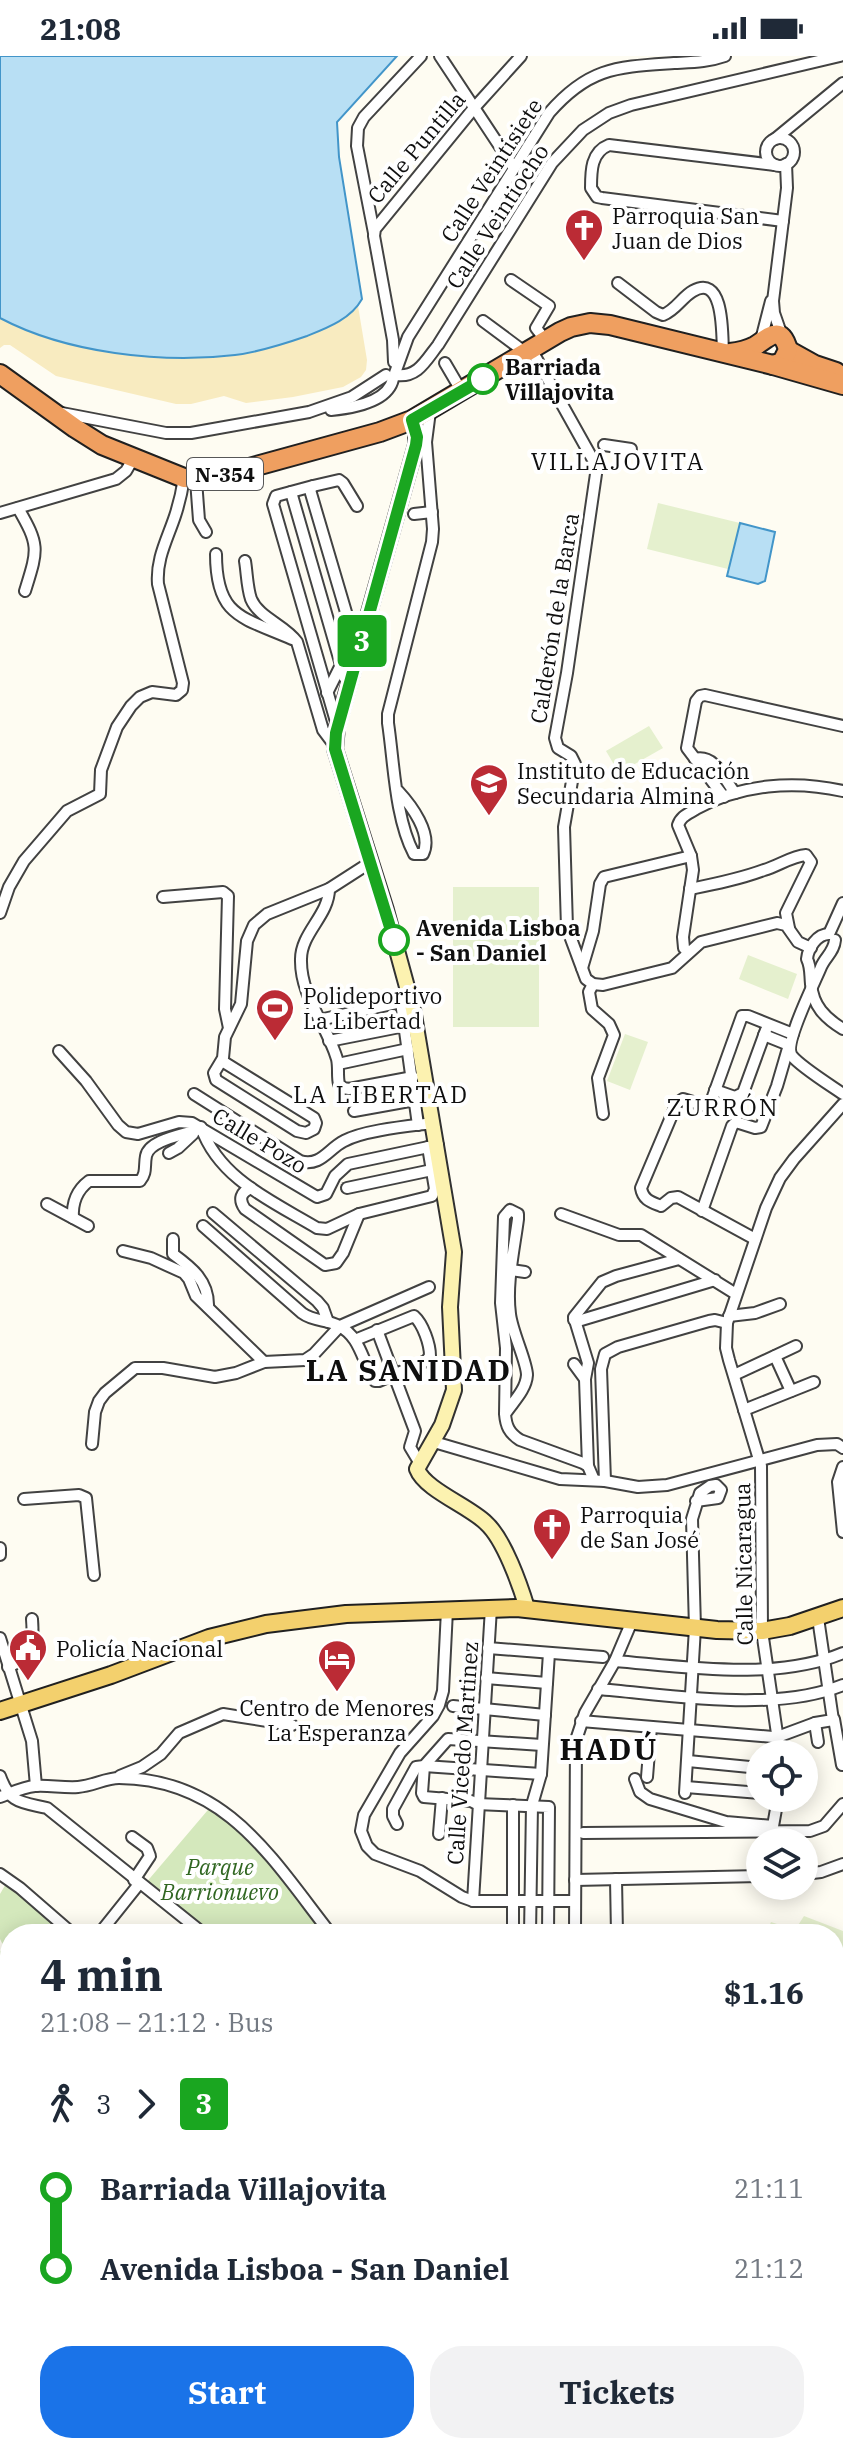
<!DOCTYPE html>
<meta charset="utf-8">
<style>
body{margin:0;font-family:"IBM Plex Serif",serif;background:#f2f2f3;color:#1f2937;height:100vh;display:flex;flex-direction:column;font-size:30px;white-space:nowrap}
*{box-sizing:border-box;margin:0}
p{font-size:26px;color:#747a83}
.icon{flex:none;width:44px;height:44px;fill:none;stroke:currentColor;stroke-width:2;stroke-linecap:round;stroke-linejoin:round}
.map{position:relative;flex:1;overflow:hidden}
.drawer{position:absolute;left:0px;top:1868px;width:844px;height:530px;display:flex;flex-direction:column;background:#fff;border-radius:32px 32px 0 0;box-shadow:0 4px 20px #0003}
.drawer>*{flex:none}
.badge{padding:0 16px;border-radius:6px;font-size:28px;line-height:52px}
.controls{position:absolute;left:746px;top:1684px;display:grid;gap:16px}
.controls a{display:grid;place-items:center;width:72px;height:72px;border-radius:50%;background:#fff;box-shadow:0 4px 20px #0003;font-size:40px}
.map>.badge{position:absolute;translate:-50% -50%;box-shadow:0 0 0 4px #fff}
.legs{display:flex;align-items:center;gap:12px;height:88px;padding:0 40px;font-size:26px}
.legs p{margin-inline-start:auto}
.summary{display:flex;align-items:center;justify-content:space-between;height:136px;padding:0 40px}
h1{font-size:44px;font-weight:800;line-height:60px}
.action{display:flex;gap:16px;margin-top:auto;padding:16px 40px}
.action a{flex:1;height:92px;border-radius:32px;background:#1a73e8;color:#fff;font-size:32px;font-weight:800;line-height:92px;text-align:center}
.action a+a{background:#f2f2f3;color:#1f2937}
ul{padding:0 40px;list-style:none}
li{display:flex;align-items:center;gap:28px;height:80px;font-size:30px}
li i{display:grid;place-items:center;width:12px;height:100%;margin:0 10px;background:currentColor}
li i::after{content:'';width:20px;height:20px;margin:-10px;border:6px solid;border-radius:50%;background:#fff}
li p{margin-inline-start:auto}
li:first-child i{background:linear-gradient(#0000 50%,currentColor 0)}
li:last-child i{background:linear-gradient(currentColor 50%,#0000 0)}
.status{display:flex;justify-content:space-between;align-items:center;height:56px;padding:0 40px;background:#fff;direction:ltr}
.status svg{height:22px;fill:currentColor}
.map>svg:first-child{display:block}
.green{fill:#d4e8bc}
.sand{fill:#f8ebc0}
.pitch{fill:#e5f0ce}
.water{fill:#b8dff4;stroke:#4295c9;stroke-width:2}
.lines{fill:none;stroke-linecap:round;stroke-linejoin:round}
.street-casing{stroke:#424242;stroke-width:14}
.secondary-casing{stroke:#313131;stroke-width:18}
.primary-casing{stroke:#202020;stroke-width:20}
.highway-casing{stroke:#202020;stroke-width:22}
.street{stroke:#fff;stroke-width:10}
.secondary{stroke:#fcf2b0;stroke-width:14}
.primary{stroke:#f3d06d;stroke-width:16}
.highway{stroke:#ef9f60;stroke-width:18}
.line-1-casing{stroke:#fff;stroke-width:18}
.line-1{stroke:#1aa620;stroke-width:12}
.stop-1-dot{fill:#fff;stroke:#1aa620;stroke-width:4}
.labels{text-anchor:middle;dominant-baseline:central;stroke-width:8;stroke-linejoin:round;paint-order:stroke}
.shield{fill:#fff;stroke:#575757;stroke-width:2}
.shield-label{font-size:20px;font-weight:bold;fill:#0f0f0f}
.street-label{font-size:22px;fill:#0f0f0f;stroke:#fff}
.poi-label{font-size:22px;fill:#0f0f0f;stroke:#fff;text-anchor:start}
.stop-label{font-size:22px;font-weight:bold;fill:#0f0f0f;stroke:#fff;text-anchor:start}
.park-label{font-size:22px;font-style:italic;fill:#306621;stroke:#fff}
.neighbourhood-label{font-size:24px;letter-spacing:2px;fill:#0f0f0f;stroke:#fff}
.district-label{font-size:30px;font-weight:bold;letter-spacing:2px;fill:#0f0f0f;stroke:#fff}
</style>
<div class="status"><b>21:08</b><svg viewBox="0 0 49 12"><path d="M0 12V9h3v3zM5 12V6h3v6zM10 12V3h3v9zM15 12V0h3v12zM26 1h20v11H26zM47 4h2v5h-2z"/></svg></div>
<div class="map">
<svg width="843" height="2397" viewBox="0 0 843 2397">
<rect width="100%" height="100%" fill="#fefcf2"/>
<g class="green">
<path d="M213,1748L232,1760L334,1878H202L148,1836L139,1835Z"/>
<path d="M7,1826L71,1878H10V2195L0,2184V1895L5,1893L0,1883V1838Z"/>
</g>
<g class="sand">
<path d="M358,250L367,304L366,314L361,321L343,331L293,341L246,347L224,340L191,348H176L56,320L10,289H4L0,292V262L17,271L237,299L290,286L334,269Z"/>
<path d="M408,2388H540L515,2397H396Z"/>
</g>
<g class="pitch">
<path d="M658,447L740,467L728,513L647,493Z"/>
<path d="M649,670L663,692L619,717L606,695Z"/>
<rect x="453" y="831" width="86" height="140"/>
<path d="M748,899L797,918L788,943L739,923Z"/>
<path d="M625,978L648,986L630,1034L607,1025Z"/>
<path d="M804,1860L843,1875V1896L837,1907L834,1908V1878H766L771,1866L795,1874Z"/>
</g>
<g class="water">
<path d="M0,0H397L337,66L339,101L362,243C351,263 327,272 307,280C284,288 259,296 235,299C162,308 66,297 0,262Z"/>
<path d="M740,467L775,476L765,525L758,528L727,520Z"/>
<path d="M540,2388H697L706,2397H515Z"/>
</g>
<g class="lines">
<g class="street-casing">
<g id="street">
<path d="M440,0L514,112"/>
<circle cx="780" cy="96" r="14"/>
<path d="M775,83L843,27"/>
<path d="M775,109L609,89C591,96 591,115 591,132L597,141L602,142L783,165"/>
<path d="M374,177L357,90L358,72L364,61L421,0"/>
<path d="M511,224L549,250L536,272L546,285"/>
<path d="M618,227L656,256L663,259C676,254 682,241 693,235C725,217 722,281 723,298"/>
<path d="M483,265L526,297"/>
<path d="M782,280L774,257L773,245L787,132L786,108"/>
<path d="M761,284L771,245"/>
<path d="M531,293L597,411L567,617L555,682L558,692L571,700L575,708L564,771L567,872L586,923L593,928L603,929L672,912L701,886L777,867L786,869L798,886L811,892"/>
<path d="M394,306L393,284L374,180L375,173L474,52L521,0"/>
<path d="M445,307L462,336"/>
<path d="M395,317L408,281L549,57C589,11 617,11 674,7C692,6 708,6 725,0"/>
<path d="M396,319C418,322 426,304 438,289L552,107L583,74L609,57L631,49L840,0"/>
<path d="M331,354C352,352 388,346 393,323"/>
<path d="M62,357L166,377H191L309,356L352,341L386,319"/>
<path d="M604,389L631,393"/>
<path d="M196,424L199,464L206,476"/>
<path d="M313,430L276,440L273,448L337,669"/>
<path d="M291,436L341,609L327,637"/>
<path d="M18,452C40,490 38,493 25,535"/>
<path d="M0,457L116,423L126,415L133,403"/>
<path d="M414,458L432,456"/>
<path d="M216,498C216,561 242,561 292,583"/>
<path d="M245,505C247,517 247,531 251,543C259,562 285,569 297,586L323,674L335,690"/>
<path d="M344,621L353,580L310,434L313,430L339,424L343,427L357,450"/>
<path d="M695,703C715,698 724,723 735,737"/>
<path d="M398,735C411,749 433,778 423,798H414C395,762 394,707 388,667V658L432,486L433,473L426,386L430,355"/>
<path d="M724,741L687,692L696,645L700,640L705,639L843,670"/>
<path d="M329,833C329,859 301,877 301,903C300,940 327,969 337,1003C339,1012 337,1020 339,1028L343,1032L349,1033L413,1021"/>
<path d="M690,833C715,828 740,823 764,814C778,810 792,800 806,799L811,806L786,857L789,872"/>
<path d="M163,841L223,836L228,840L225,953L229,972"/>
<path d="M0,857L9,831L24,805L67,755L100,738L101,714L117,671L131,650L140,641L152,636L176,639L182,634L183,627L158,528C156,503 167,484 175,460C179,448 182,435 184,422"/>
<path d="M829,878C817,878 808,892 807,903C811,911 810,918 811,928C813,950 825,962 843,973"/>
<path d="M829,878L843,847"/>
<path d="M835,884C834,896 825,901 821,911C815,926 783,988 792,1000C801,1011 830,1029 843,1038"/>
<path d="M688,896L684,892L683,881L693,814L691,800L678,769C681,760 688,758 696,753C741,728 794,724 843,735"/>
<path d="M582,912L593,875L600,828L604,821L691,800"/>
<path d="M593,928L589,936L592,953L609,968L614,979L598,1022L603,1058"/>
<path d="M411,944L401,946L418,1069"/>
<path d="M319,964L401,946"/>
<path d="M329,985L405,970"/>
<path d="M59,995L86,1025L118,1069L126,1076L138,1078L179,1066L192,1067L317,1141L326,1138L335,1120L348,1108L438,1089"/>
<path d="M222,1005L314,1062L316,1067L314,1073L306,1077L297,1075L216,1024L214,1017L223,1002L225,981L241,948L247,885L254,869L267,858L329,833L371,806"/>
<path d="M338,1008L408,993"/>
<path d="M715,1034L735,1041L743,1037L766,974"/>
<path d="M194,1038L300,1105C321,1111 328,1093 344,1085C364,1074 410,1070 433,1067"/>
<path d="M354,1055L415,1044"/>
<path d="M201,1071C219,1123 272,1145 317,1172L327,1173L359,1158L432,1140L435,1133L428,1091"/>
<path d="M169,1097L178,1092L193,1078"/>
<path d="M251,1132C241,1136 238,1143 245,1153L325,1209L336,1207L343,1197L359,1158"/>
<path d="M347,1132L432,1114"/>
<path d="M47,1148L88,1170"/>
<path d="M702,1155L732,1070L736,1066L755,1072L761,1071L777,1030L789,989L764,979"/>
<path d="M213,1157L317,1245L323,1252L328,1266"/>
<path d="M561,1158L619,1179H641L736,1238"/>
<path d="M73,1162C72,1147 77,1134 89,1125H140C147,1117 144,1110 146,1100C149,1084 183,1079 197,1074"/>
<path d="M203,1170L302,1257C314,1266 327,1263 339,1270C361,1281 362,1306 375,1325H379L426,1305L430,1300C430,1288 423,1268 414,1260L355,1284"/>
<path d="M173,1183V1198C192,1212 209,1225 208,1251"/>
<path d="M755,1183L678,1141L671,1142L661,1150C651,1146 643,1144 641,1132L677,1047L683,1043L703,1049L711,1046L742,960H748L793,978"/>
<path d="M123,1195L151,1202L184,1217L189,1223L196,1240L264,1306"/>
<path d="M511,1214L525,1216"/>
<path d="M729,1260L755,1257L780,1248"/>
<path d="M574,1264L578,1265L715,1224"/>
<path d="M377,1274L415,1375L410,1391L419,1406"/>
<path d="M775,1300L791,1335"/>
<path d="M574,1308L585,1323L588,1410"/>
<path d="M734,1319L796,1290"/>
<path d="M585,1323L588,1307L574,1261L602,1226L616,1220L679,1203"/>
<path d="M744,1354L814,1326"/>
<path d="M505,1358L506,1292L501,1247L504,1161L510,1154L518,1158V1163C514,1194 506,1228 510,1258C512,1276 527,1306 527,1319C526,1334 513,1346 505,1358C506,1370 509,1377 520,1384L583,1407L588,1410L594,1424"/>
<path d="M434,1386L560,1423L605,1425L638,1431L667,1429L817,1389L837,1388L843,1392"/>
<path d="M92,1388L95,1356L99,1345L105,1337L135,1312H163L215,1321L236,1317L264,1306L305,1304L314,1298L340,1270L429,1231"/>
<path d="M843,1411L838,1426L843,1476"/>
<path d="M605,1425L601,1313L605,1298L618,1291L709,1265L715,1264L727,1267"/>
<path d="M24,1443L79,1439L86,1442L94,1519"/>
<path d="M0,1492V1499"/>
<path d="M447,1554L443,1635L439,1649L433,1660L400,1697L364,1759L361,1775L367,1790L375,1798L420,1815L462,1841L473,1845H575"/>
<path d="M0,1582L32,1685L36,1730"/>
<path d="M488,1592L603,1601"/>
<path d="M615,1605C687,1611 776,1625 843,1597"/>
<path d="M8,1611C32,1601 34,1587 32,1563"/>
<path d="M486,1622L547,1627"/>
<path d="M598,1633C672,1639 774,1657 843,1629"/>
<path d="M453,1650L545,1659"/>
<path d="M834,1663L842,1709"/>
<path d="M581,1665L773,1681L780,1680L815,1667L833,1664L818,1562"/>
<path d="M815,1667L818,1686"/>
<path d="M780,1698L762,1575L761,1410L729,1304L726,1292L727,1267L766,1152L780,1122L794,1103L843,1048"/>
<path d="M688,1705L760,1712"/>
<path d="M424,1710L422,1737L424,1741L471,1745L477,1748L549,1751L548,1878"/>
<path d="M424,1710L541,1718"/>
<path d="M0,1720C10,1748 21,1746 47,1752L204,1878"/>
<path d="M120,1720L142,1711L161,1698L179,1677L223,1658L292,1669"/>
<path d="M647,1721L651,1671"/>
<path d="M635,1723L640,1736L650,1743L726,1766L773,1770L778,1742"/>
<path d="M686,1731L760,1737"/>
<path d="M685,1737L695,1572L692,1463L700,1437L710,1430L716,1429L721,1434L718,1442L696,1445"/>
<path d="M0,1741C11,1737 23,1731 35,1730C49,1729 63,1732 78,1731C92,1730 106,1722 119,1722C227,1723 272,1803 331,1878"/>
<path d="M397,1768L393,1760V1753L416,1711L424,1710L448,1683L542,1689"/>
<path d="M583,1777L810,1775L824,1770L843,1748"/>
<path d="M439,1778L442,1742"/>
<path d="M132,1781L147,1792L150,1800L134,1824"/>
<path d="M0,1818L20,1832L73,1878"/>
<path d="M804,1818L821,1816L843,1808"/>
<path d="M616,1823L617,1878"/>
<path d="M575,1824L760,1820"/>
<path d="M473,1845L491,1552"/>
<path d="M398,1875H406L411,1878"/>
<path d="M99,1878L139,1828"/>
<path d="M513,1878V1749"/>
<path d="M530,1878L532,1749L541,1718L549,1597"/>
<path d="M575,1878L576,1684L585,1657L615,1605L632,1565"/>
<path d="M834,1952L843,1938"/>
<path d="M0,2183L10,2194"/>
<path d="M834,2358L843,2361"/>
<path d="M0,2361L10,2372"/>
<path d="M23,2388L25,2397"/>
<path d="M179,2388L187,2397"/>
<path d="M263,2396L274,2388"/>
<path d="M211,2397L221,2388"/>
</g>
</g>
<g class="secondary-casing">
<g id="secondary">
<path d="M412,364L416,372V389L337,671L335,693L386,854L413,953L454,1196L450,1251L454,1334L442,1369L417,1413C425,1434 469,1450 486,1467C504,1483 520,1529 527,1552"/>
<path d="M834,2108L843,2115"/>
</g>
</g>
<g class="primary-casing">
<path id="primary" d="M0,1655L111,1619L209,1582L266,1568L346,1558L517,1552L717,1574L762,1575L790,1570L843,1552"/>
</g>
<g class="highway-casing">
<g id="highway">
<path d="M788,294L815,309L836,316"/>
<path d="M730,297C738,296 747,294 755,290C767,283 781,266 788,294L782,306L773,309"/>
<path d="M0,318L75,372L102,389L184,422L209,423L380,376L412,364L560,276L571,271L590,267L610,269L773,309L843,329"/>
<path d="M834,2369L843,2371"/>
<path d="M369,2397L382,2388"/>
</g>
</g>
<use href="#street" class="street"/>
<use href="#secondary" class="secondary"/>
<use href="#primary" class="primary"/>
<use href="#highway" class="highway"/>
</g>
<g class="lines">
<g class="line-1-casing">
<path id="line-1" d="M394,884L335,693L336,677L416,389L417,381L412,364L483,323"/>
</g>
<use href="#line-1" class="line-1"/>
</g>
<defs>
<g id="church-pin" transform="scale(2)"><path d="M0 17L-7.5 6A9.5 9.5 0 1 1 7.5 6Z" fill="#bb2b35" stroke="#fff"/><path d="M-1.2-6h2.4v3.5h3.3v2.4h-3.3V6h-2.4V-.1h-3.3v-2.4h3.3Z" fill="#fff"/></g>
<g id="school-pin" transform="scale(2)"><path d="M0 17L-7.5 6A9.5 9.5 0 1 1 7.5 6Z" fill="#bb2b35" stroke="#fff"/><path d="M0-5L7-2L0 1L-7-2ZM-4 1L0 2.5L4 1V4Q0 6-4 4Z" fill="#fff"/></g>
<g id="stadium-pin" transform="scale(2)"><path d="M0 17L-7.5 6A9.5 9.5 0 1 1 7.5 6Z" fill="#bb2b35" stroke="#fff"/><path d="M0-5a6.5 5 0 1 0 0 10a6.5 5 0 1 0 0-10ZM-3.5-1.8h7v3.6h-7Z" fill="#fff"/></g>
<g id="civic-pin" transform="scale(2)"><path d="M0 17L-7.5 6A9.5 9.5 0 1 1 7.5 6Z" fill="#bb2b35" stroke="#fff"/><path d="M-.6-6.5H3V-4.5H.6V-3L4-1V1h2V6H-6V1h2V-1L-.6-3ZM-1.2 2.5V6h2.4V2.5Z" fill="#fff"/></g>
<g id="hotel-pin" transform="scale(2)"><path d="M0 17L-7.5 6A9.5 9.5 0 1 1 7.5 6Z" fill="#bb2b35" stroke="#fff"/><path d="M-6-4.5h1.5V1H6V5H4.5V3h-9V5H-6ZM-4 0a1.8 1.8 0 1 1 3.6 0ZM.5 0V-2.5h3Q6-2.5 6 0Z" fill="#fff"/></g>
</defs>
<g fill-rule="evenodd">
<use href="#church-pin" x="584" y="172"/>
<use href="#school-pin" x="489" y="727"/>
<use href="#stadium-pin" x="275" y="952"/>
<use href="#church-pin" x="552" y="1471"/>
<use href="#civic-pin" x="28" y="1592"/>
<use href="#hotel-pin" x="337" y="1603"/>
</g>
<g class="stop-1-dot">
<circle cx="483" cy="323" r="14"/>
<circle cx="394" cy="884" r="14"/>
</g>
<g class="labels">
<rect class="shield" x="187" y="402" width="76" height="32" rx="6"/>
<g class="shield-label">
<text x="225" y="418">N-354</text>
</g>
<g class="street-label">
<text transform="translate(416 91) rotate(-50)">Calle Puntilla</text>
<text transform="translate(491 114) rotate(-57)">Calle Veintisiete</text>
<text transform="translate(497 160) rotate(-57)">Calle Veintiocho</text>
<text transform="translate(554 562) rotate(-81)">Calderón de la Barca</text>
<text transform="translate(260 1084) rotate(31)">Calle Pozo</text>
<text transform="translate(743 1508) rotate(-91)">Calle Nicaragua</text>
<text transform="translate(462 1697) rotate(-86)">Calle Vicedo Martinez</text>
</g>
<g class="poi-label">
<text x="612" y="159">Parroquia San<tspan x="612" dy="25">Juan de Dios</tspan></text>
<text x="517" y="714">Instituto de Educación<tspan x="517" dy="25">Secundaria Almina</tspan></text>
<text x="303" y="939">Polideportivo<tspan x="303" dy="25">La Libertad</tspan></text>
<text x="580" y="1458">Parroquia<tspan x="580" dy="25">de San José</tspan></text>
<text x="56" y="1592">Policía Nacional</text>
<text x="337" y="1651" text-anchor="middle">Centro de Menores<tspan x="337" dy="25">La Esperanza</tspan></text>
</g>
<g class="stop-label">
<text x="505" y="310">Barriada<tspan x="505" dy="25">Villajovita</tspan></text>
<text x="416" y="871">Avenida Lisboa<tspan x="416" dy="25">- San Daniel</tspan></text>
</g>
<g class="park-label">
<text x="220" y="1810">Parque<tspan x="220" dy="25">Barrionuevo</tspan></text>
</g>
<g class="neighbourhood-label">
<text x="618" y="405">VILLAJOVITA</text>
<text x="381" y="1038">LA LIBERTAD</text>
<text x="723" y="1051">ZURRÓN</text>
</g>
<g class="district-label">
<text x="409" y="1313">LA SANIDAD</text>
<text x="609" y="1692">HADÚ</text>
</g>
</g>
</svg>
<div class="controls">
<a><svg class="icon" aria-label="locate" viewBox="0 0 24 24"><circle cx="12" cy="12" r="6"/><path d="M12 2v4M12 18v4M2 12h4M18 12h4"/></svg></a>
<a><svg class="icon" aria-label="layers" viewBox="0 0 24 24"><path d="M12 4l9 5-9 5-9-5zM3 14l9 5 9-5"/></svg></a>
</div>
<b class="badge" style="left:362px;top:585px;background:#1aa620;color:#fff">3</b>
<section class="drawer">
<div class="summary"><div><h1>4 min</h1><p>21:08 – 21:12 · Bus</p></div><b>$1.16</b></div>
<div class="legs"><svg class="icon" aria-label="walk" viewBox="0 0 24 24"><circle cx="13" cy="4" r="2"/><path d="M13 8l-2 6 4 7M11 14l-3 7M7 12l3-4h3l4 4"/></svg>3<svg class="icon" aria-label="forward" viewBox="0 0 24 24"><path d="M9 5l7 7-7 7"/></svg><b class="badge" style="background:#1aa620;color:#fff">3</b></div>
<ul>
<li><i style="color:#1aa620"></i><b>Barriada Villajovita</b><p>21:11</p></li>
<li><i style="color:#1aa620"></i><b>Avenida Lisboa - San Daniel</b><p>21:12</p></li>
</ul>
<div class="action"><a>Start</a><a>Tickets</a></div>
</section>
</div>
